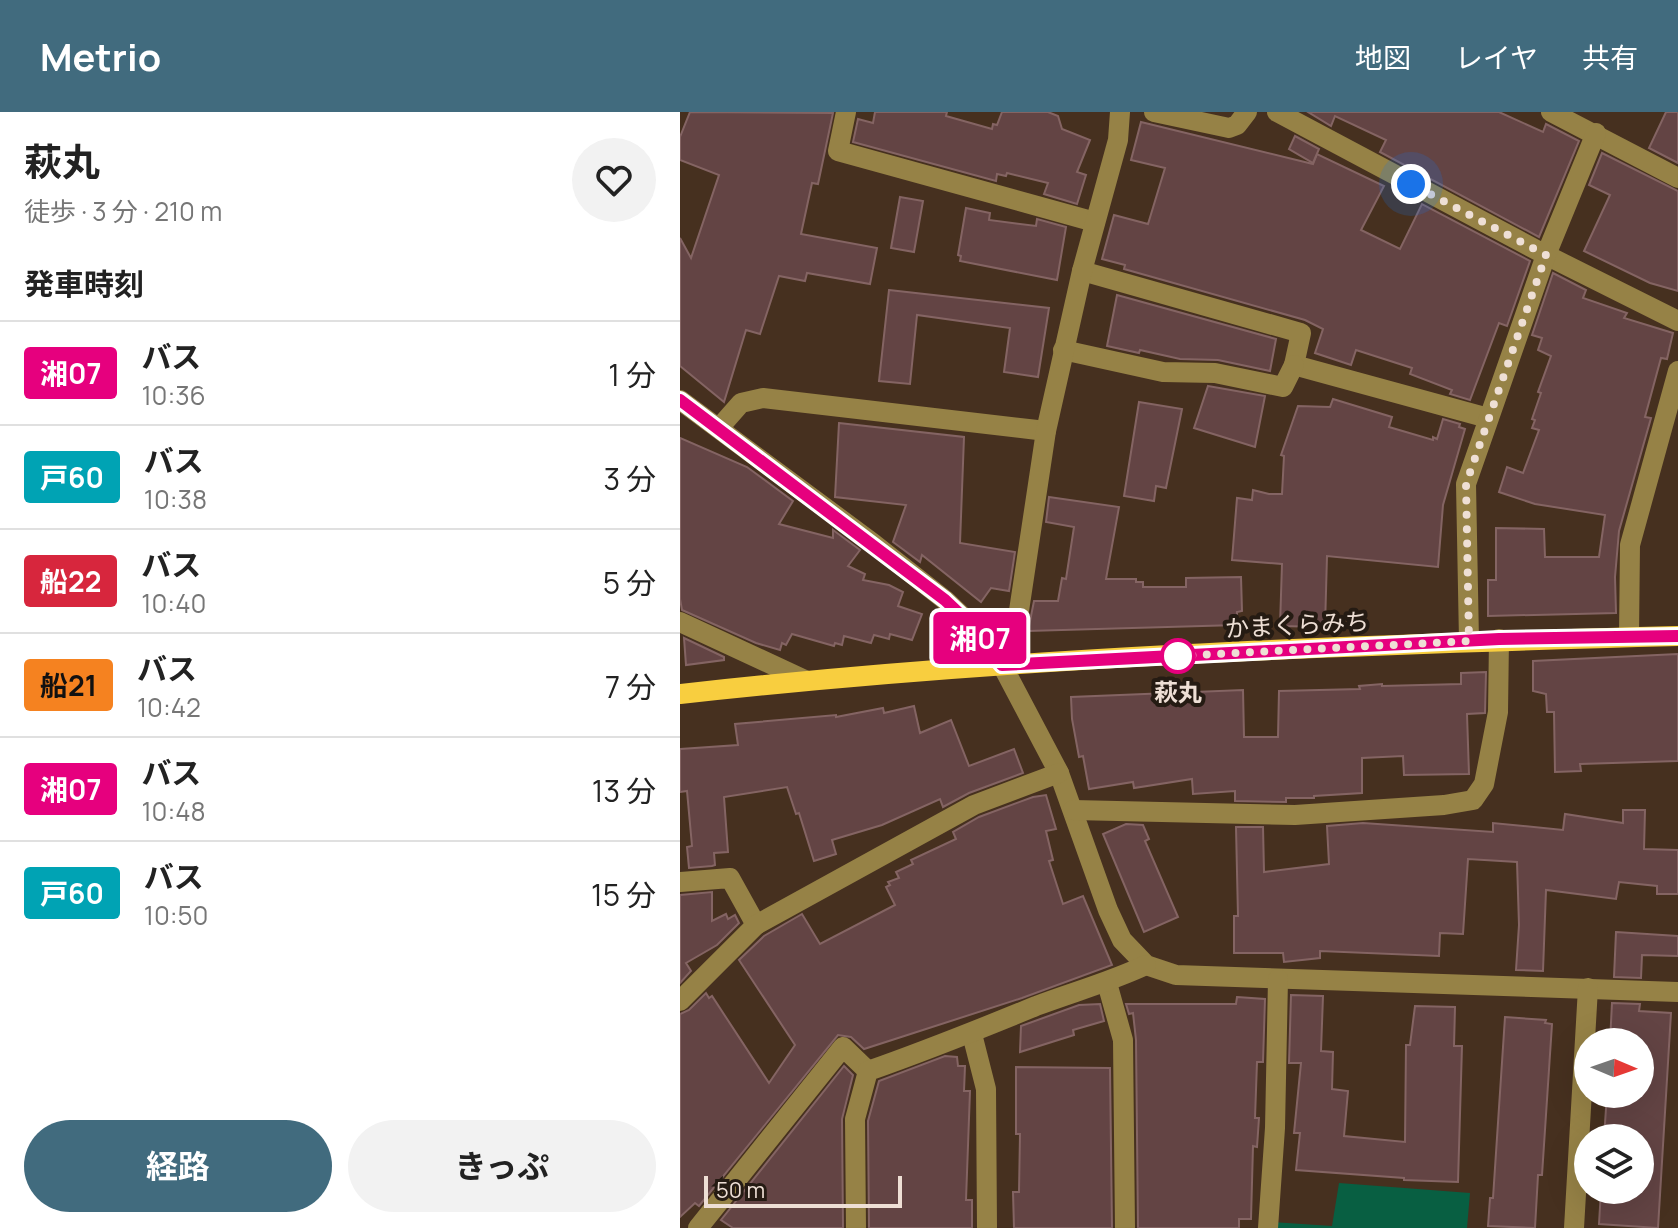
<!DOCTYPE html>
<html lang="ja">
<meta charset="utf-8">
<style>
body{margin:0;font-family:Manrope,"Noto Sans JP",sans-serif;background:#f2f2f2;color:#222;height:100vh;display:flex;flex-direction:column;font-size:30px;white-space:nowrap}
*{box-sizing:border-box;margin:0}
p{font-size:26px;color:#767676}
.icon{flex:none;width:44px;height:44px;fill:none;stroke:currentColor;stroke-width:2;stroke-linecap:round;stroke-linejoin:round}
.map{position:relative;flex:1;overflow:hidden}
.details{display:flex;flex-direction:column;background:#fff;width:680px}
.details>*{flex:none}
.badge{padding:0 16px;border-radius:6px;font-size:28px;line-height:52px}
.needle{width:52px;rotate:92deg}
.tools{position:absolute;left:894px;top:916px;display:grid;gap:16px}
.tools a{display:grid;place-items:center;width:80px;height:80px;border-radius:50%;background:#fff;box-shadow:0 8px 32px #0002;font-size:40px}
.scale{position:absolute;left:24px;bottom:20px;width:198px;box-sizing:border-box;padding-left:8px;border:4px solid #eedfd5;border-top:0;font-size:22px;line-height:28px;white-space:nowrap;color:#eedfd5;-webkit-text-stroke:6px #251b13;paint-order:stroke}
.you{position:absolute;width:40px;height:40px;margin:-20px;border:6px solid #fff;border-radius:50%;background:#1a73e8;box-shadow:0 0 0 12px #1a73e833}
.map>.badge{position:absolute;translate:-50% -50%;box-shadow:0 0 0 4px #fff}
h2{padding:0 24px;font-size:30px;line-height:72px}
.round{display:grid;place-items:center;flex:none;width:84px;height:84px;border-radius:42px;background:#f2f2f2}
.head{display:flex;align-items:center;justify-content:space-between;height:136px;padding:0 24px}
h1{font-size:38px;font-weight:700;line-height:60px}
.cta{display:flex;gap:16px;margin-top:auto;padding:16px 24px}
.cta a{flex:1;height:92px;border-radius:48px;background:#416b7e;color:#fff;font-size:32px;font-weight:700;line-height:92px;text-align:center}
.cta a+a{background:#f2f2f2;color:#222}
ul{padding:0;list-style:none}
li{display:flex;align-items:center;gap:24px;height:104px;padding:0 24px;border-top:2px solid #e0e0e0}
li div{flex:1}
li b{display:block;font-size:30px}
li em{font-style:normal}
li .badge{min-width:88px;font-weight:700;text-align:center}
header{display:flex;align-items:center;gap:48px;box-sizing:border-box;height:112px;padding:0 40px;background:#416b7e;color:#fff}
header strong{font-size:38px}
nav{display:flex;gap:44px;margin-inline-start:auto;font-size:28px}
main{display:flex;flex:1;min-height:0}
.map>svg:first-child{display:block}
.green{fill:#085f42}
.building{fill:#634444;stroke:#846463;stroke-width:2}
.lines{fill:none;stroke-linecap:round;stroke-linejoin:round}
.minor{stroke:#968246;stroke-width:20}
.major{stroke:#f8ce3f;stroke-width:20}
.line-casing{stroke:#fff;stroke-width:18}
.line{stroke:#e6007e;stroke-width:12}
.walk{stroke:#eedfd5;stroke-width:8;stroke-dasharray:0 14.4}
.stop-dot{fill:#fff;stroke:#e6007e;stroke-width:4}
.labels{text-anchor:middle;dominant-baseline:central;stroke-width:8;stroke-linejoin:round;paint-order:stroke}
.street-label{font-size:24px;fill:#eedfd5;stroke:#251b13}
.stop-label{font-size:24px;font-weight:bold;fill:#eedfd5;stroke:#251b13}
</style>
<header>
<strong>Metrio</strong>
<nav><a>地図</a><a>レイヤ</a><a>共有</a></nav>
</header>
<main>
<section class="details">
<div class="head"><div><h1>萩丸</h1><p>徒歩 · 3 分 · 210 m</p></div><a class="round"><svg class="icon" aria-label="heart" viewBox="0 0 24 24"><path d="M12 20l-8-8c-3-5 5-10 8-4 3-6 11-1 8 4z"/></svg></a></div>
<h2>発車時刻</h2>
<ul>
<li><span class="badge" style="background:#e6007e;color:#fff">湘07</span><div><b>バス</b><p>10:36</p></div><em>1 分</em></li>
<li><span class="badge" style="background:#00a3b4;color:#fff">戸60</span><div><b>バス</b><p>10:38</p></div><em>3 分</em></li>
<li><span class="badge" style="background:#d7263d;color:#fff">船22</span><div><b>バス</b><p>10:40</p></div><em>5 分</em></li>
<li><span class="badge" style="background:#f58220;color:#111">船21</span><div><b>バス</b><p>10:42</p></div><em>7 分</em></li>
<li><span class="badge" style="background:#e6007e;color:#fff">湘07</span><div><b>バス</b><p>10:48</p></div><em>13 分</em></li>
<li><span class="badge" style="background:#00a3b4;color:#fff">戸60</span><div><b>バス</b><p>10:50</p></div><em>15 分</em></li>
</ul>
<div class="cta"><a>経路</a><a>きっぷ</a></div>
</section>
<div class="map">
<svg width="998" height="1116" viewBox="0 0 998 1116">
<rect width="100%" height="100%" fill="#46301f"/>
<path class="green" d="M659,1071L790,1081L787,1116H592V1110L652,1114Z"/>
<g class="building">
<path d="M10,0L153,1L138,72L132,71L121,122L197,136L190,172L127,161L125,169L99,164L80,222L66,218L44,290L0,254V126L11,146L39,63L0,48V25Z"/>
<path d="M195,0H267L266,4L312,17L313,12L317,13L322,0H368L378,4L382,17L410,28L397,60L406,63L397,92L364,82L368,71L327,61L326,64L317,62L316,69L173,30L178,7L193,11Z"/>
<path d="M628,0H819L863,20L866,12L899,29L859,125L700,40L706,28L655,4L651,14Z"/>
<path d="M986,0H998V51L969,36Z"/>
<path d="M461,10L633,52L637,42L704,74L681,118L720,137L742,92L850,149L827,214L819,211L790,288L770,282L772,278L730,262L732,256L676,238L671,253L635,241L643,217L625,208L444,157L445,153L422,147L434,103L468,112L485,56L451,48Z"/>
<path d="M615,24L639,37L633,51L609,37Z"/>
<path d="M922,41L998,79V179L970,171L904,139L930,83L909,73Z"/>
<path d="M220,85L243,89L234,140L211,136Z"/>
<path d="M286,96L310,101L309,108L356,114L357,107L386,115L377,168L280,149L281,144L278,143Z"/>
<path d="M873,161L906,178L903,186L947,201L944,206L993,221L987,247L981,246L965,305L971,306L939,419L935,465L936,501L808,504V468H816V416L864,417L865,445H919L925,403L855,392L819,380L827,355L843,361L859,318L852,316L855,308L852,307L861,281L858,280L871,244L858,238L862,226L852,223Z"/>
<path d="M209,178L369,196L358,265L324,260L330,216L237,203L230,272L199,269Z"/>
<path d="M437,183L596,227L590,259L538,248L500,247L460,238L459,241L427,234Z"/>
<path d="M528,274L585,284L575,335L514,316Z"/>
<path d="M653,287L712,305L709,315L753,328V325L757,327L763,307L780,312L779,315L785,317L763,393L758,455L647,444L645,515L600,514L602,452L552,448L557,386L572,388L573,378L589,382H602L604,344L601,343L618,294L650,295Z"/>
<path d="M459,290L502,297L486,376L476,374L474,389L444,384Z"/>
<path d="M159,311L284,325L280,431L335,440L329,479L311,476L301,490L242,443L240,450L213,430L226,393L155,385Z"/>
<path d="M0,326L67,355L113,389L99,412L153,426V418L180,438L168,454L185,462L183,468L209,473L223,480L218,494L242,502L232,528L210,522L209,527L194,523L191,531L164,524L162,533L155,531L154,534L112,522L106,533L102,531L100,538L76,531L2,498L0,487Z"/>
<path d="M369,385L439,395L426,467H456V470H463V475H506V466L561,465L562,499L557,500V513L348,519L354,489H378L382,466L386,467L394,415L366,410Z"/>
<path d="M4,526L44,545V548L6,553Z"/>
<path d="M998,542V649L900,652L901,659L875,660L874,600H867L866,582L853,579V549Z"/>
<path d="M806,560L805,601L787,602L789,662L724,663L723,644L682,646V681L634,684V686H606V690L555,689V679L513,682L512,667L454,676L453,670L409,677L403,644L399,645L392,607L391,585L563,578L564,625H598L599,579L680,577L679,574L702,572V574L781,572V561Z"/>
<path d="M234,594L240,621L271,608L289,654L334,637L343,661L289,681L263,695L260,687L202,713L152,728L156,742L134,749L119,701L116,702L107,675L44,685L48,740L34,741L35,753L32,754L9,756L7,735L12,734L7,679L0,680V637L58,633L55,612L156,603V605L203,596L204,601Z"/>
<path d="M366,683L376,717L366,719L373,748L369,749L383,792L403,784L432,853L342,886L184,937L171,925L158,923L19,1094L15,1091L0,1105V902L9,898L26,881L29,886L32,884L89,971L115,933L59,848L84,824L122,802L140,832L215,793L206,775L210,773L208,770L219,766L216,760L233,752L231,748L276,727L273,720L299,705L353,685Z"/>
<path d="M943,698H965L964,737L998,738V782H977V774L939,770L936,787L866,778L863,859L836,858L839,813L837,750L788,747L783,822L760,821L759,844L640,839V846L604,850L603,841H554V804H558L556,715H583L584,760L649,752L647,714L683,711L813,720V711L883,718L885,702L943,711Z"/>
<path d="M446,712L463,713L469,727L465,729L498,805L464,820L423,722Z"/>
<path d="M32,780V809L46,802L48,807L55,803L59,811L37,833L6,851L11,859L0,871V783Z"/>
<path d="M936,820L998,824V844L962,843L961,866L934,865Z"/>
<path d="M611,883L643,884L641,939L653,940L652,977L668,979L664,1024L725,1030L726,933H730L735,894L775,895L774,934H782L778,1070L724,1068V1066L616,1058L620,1021H614L621,951H609Z"/>
<path d="M557,885L585,887L583,950H577L575,1006H579L577,1035L573,1034L571,1107H559V1116H458L456,928L453,901L449,902L446,892H556Z"/>
<path d="M932,891L960,892L959,899L991,901L978,1116L919,1112L921,1078H960V1026H924L927,982H960V930H930Z"/>
<path d="M420,892L424,909L393,918L394,923L340,940L341,914L399,893Z"/>
<path d="M825,905L866,908L865,911L872,912L862,1063H858L855,1116L808,1114L810,1086H813Z"/>
<path d="M265,944L277,945L278,954H285L284,979H290L286,1088H292V1116H189L188,1009L199,969Z"/>
<path d="M164,954L173,963L162,1007L163,1116H53L41,1108Z"/>
<path d="M336,955L430,956L432,1116H334L333,1080H339L340,1022H336Z"/>
</g>
<g class="lines">
<g class="minor">
<path d="M166,0L158,39L415,110"/>
<path d="M474,0L549,16L557,13L567,0"/>
<path d="M597,0L866,143L998,209"/>
<path d="M871,0L998,66"/>
<path d="M402,159L621,221L614,253L808,306"/>
<path d="M383,238L483,260L535,261L603,275L614,253"/>
<path d="M0,288L194,432L265,488L285,507L322,553L379,661L428,798L442,828L466,853L496,863L998,880"/>
<path d="M39,316L61,291L83,286L366,319"/>
<path d="M0,510L125,568"/>
<path d="M337,512L366,319L402,159L438,28L440,0"/>
<path d="M949,525L950,433L998,259"/>
<path d="M789,529L786,372L866,143L916,21"/>
<path d="M393,698L615,703L764,693L793,688L804,672L818,600L819,527"/>
<path d="M0,770L50,766L76,813"/>
<path d="M427,871L443,928L445,1116"/>
<path d="M0,889L76,813L294,693L379,661"/>
<path d="M292,922L306,977L307,1116"/>
<path d="M18,1116L163,935L188,959"/>
<path d="M176,1116L175,1007L188,959C245,939 300,917 356,894C393,880 430,870 466,853"/>
<path d="M588,1116L595,1016L598,867"/>
<path d="M894,1116L908,876"/>
</g>
<path class="major" d="M0,582C331,545 665,533 998,524"/>
</g>
<g class="lines">
<g class="line-casing">
<path id="line" d="M0,288L265,488L285,507L322,553L819,527L998,524"/>
</g>
<use href="#line" class="line"/>
<path class="walk" d="M498,544L789,529L786,372L866,143L731,72"/>
</g>
<circle class="stop-dot" cx="498" cy="544" r="16"/>
<g class="labels">
<g class="street-label">
<text transform="translate(617 512) rotate(-3)">かまくらみち</text>
</g>
<g class="stop-label">
<text x="498" y="579">萩丸</text>
</g>
</g>
</svg>
<div class="tools">
<a><svg class="needle" viewBox="-14 -14 28 28"><path d="M0-13l5 13h-10z" fill="#e53935"/><path d="M0 13l5-13h-10z" fill="#767676"/></svg></a>
<a><svg class="icon" aria-label="layers" viewBox="0 0 24 24"><path d="M12 4l9 5-9 5-9-5zM3 14l9 5 9-5"/></svg></a>
</div>
<div class="scale">50 m</div>
<div class="you" style="left:731px;top:72px"></div>
<b class="badge" style="left:300px;top:526px;background:#e6007e;color:#fff">湘07</b>
</div>
</main>
